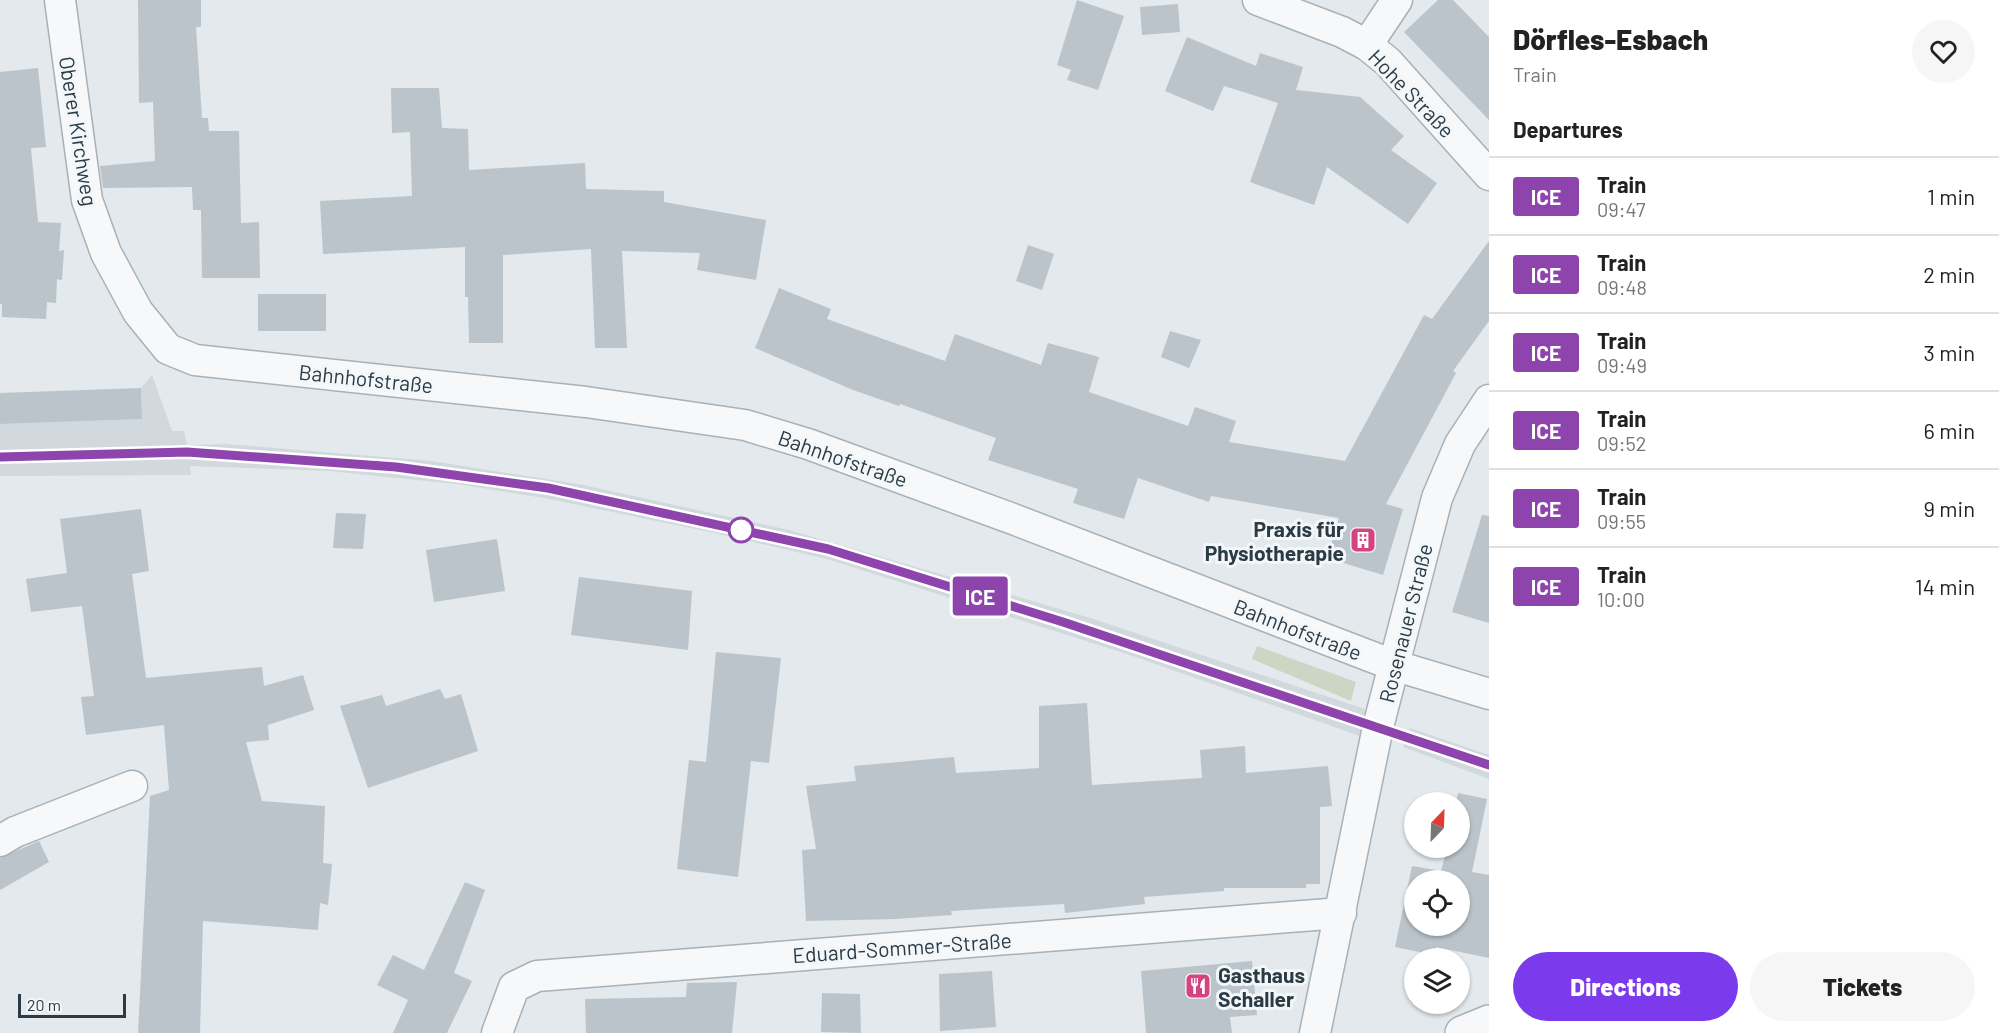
<!DOCTYPE html>
<meta charset="utf-8">
<style>
body{margin:0;font-family:Barlow,sans-serif;background:#f6f6f6;color:#222;height:100vh;display:flex;flex-direction:column;font-size:22px;white-space:nowrap}
*{box-sizing:border-box;margin:0}
p{font-size:20px;color:#767676}
.icon{flex:none;width:33px;height:33px;fill:none;stroke:currentColor;stroke-width:2;stroke-linecap:round;stroke-linejoin:round}
.map{position:relative;flex:1;overflow:hidden}
.side{display:flex;flex-direction:column;background:#fff;width:510px}
.side>*{flex:none}
.badge{padding:0 12px;border-radius:4px;font-size:21px;line-height:39px}
.needle{width:39px;rotate:23deg}
.buttons{position:absolute;left:1404px;top:792px;display:grid;gap:12px}
.buttons a{display:grid;place-items:center;width:66px;height:66px;border-radius:50%;background:#fff;box-shadow:0 2px 4px #0004;font-size:30px}
.scale{position:absolute;left:18px;bottom:15px;width:108px;box-sizing:border-box;padding-left:6px;border:3px solid #2a3b45;border-top:0;font-size:16px;line-height:21px;white-space:nowrap;color:#2a3b45;-webkit-text-stroke:4px #f3f7f9;paint-order:stroke}
.map>.badge{position:absolute;translate:-50% -50%;box-shadow:0 0 0 3px #fff}
h2{padding:0 24px;font-size:22px;line-height:54px}
.round{display:grid;place-items:center;flex:none;width:63px;height:63px;border-radius:32px;background:#f6f6f6}
.head{display:flex;align-items:center;justify-content:space-between;height:102px;padding:0 24px}
h1{font-size:28px;font-weight:800;line-height:45px}
.action{display:flex;gap:12px;margin-top:auto;padding:12px 24px}
.action a{flex:1;height:69px;border-radius:36px;background:#7c3aed;color:#fff;font-size:24px;font-weight:800;line-height:69px;text-align:center}
.action a+a{background:#f6f6f6;color:#222}
ul{padding:0;list-style:none}
li{display:flex;align-items:center;gap:18px;height:78px;padding:0 24px;border-top:2px solid #e0e0e0}
li div{flex:1}
li b{display:block;font-size:22px}
li em{font-style:normal}
li .badge{min-width:66px;font-weight:700;text-align:center}
main{display:flex;flex:1;min-height:0}
.map>svg:first-child{display:block}
.built{fill:#d1d9de}
.green{fill:#cdd6c4}
.building{fill:#bac4ca;fill-rule:evenodd}
.lines{fill:none;stroke-linecap:round;stroke-linejoin:round}
.minor-casing{stroke:#a8b1b7;stroke-width:33}
.tertiary-casing{stroke:#a8b1b7;stroke-width:36}
.minor{stroke:#f6f8fa;stroke-width:30}
.tertiary{stroke:#f6f8fa;stroke-width:33}
.rail-casing{stroke:#7c8d96;stroke-width:7}
.rail{stroke:#f3f7f9;stroke-width:4.5;stroke-dasharray:14;stroke-linecap:butt}
.line-casing{stroke:#fff;stroke-width:14}
.line{stroke:#8e44ad;stroke-width:9}
.stop-dot{fill:#fff;stroke:#8e44ad;stroke-width:3}
.labels{text-anchor:middle;dominant-baseline:central;stroke-width:6;stroke-linejoin:round;paint-order:stroke}
.street-label{font-size:21px;fill:#2a3b45;stroke:#f3f7f9}
.poi-label{font-size:21px;font-weight:bold;fill:#2a3b45;stroke:#f3f7f9;text-anchor:end}
</style>
<main>
<div class="map">
<svg width="1489" height="1033" viewBox="0 0 1489 1033">
<rect width="100%" height="100%" fill="#e3e9ec"/>
<g class="built">
<path d="M152,375L172,431H184L187,445L227,444L432,461L583,485L789,530L1087,617L1365,709L1360,736L1127,654L827,559L715,533L544,498L457,484L329,471L190,466L191,475L0,476V424L142,419L141,388Z"/>
<path d="M1410,728L1489,755V779L1403,747Z"/>
</g>
<path class="green" d="M1257,646L1356,682L1351,701L1252,659Z"/>
<g class="building">
<path d="M138,0H201V27H196L202,118H208L209,131H239L241,223L259,222L260,278H202L201,210H193L192,187L103,188L100,166L155,161L153,102L139,103Z"/>
<path d="M1077,0L1124,16L1098,90L1067,80L1071,70L1057,65Z"/>
<path d="M1438,0H1453L1489,37V120L1404,32Z"/>
<path d="M1178,4L1180,32L1142,35L1140,7Z"/>
<path d="M1187,37L1256,66L1260,53L1303,67L1296,90L1360,97L1404,136L1391,150L1437,183L1408,224L1327,167L1314,205L1250,182L1278,103L1224,86L1213,111L1165,91Z"/>
<path d="M38,68L46,147L31,148L38,222L61,223L59,251L64,250L62,280L57,279L56,303L47,302L46,319L2,317V304H0V72Z"/>
<path d="M391,88H439L442,128L468,129L469,170L585,163L586,189L664,191V202L766,220L756,280L697,270L700,253L622,251L627,348H595L591,249L503,255V343H469L468,297H465V247L323,254L320,201L412,196L410,132L392,133Z"/>
<path d="M1489,241V321L1453,371L1456,373L1386,504L1403,509L1383,575L1327,558L1339,518L1211,496L1209,502L1138,478L1124,519L1073,503L1078,489L988,460L996,438L900,404L899,406L853,390L755,348L779,288L831,309L827,319L945,361L955,334L1041,365L1048,343L1099,357L1089,392L1188,426L1195,407L1236,421L1229,442L1345,461L1424,315L1432,319Z"/>
<path d="M1028,245L1054,254L1042,290L1016,281Z"/>
<rect x="258" y="294" width="68" height="37"/>
<path d="M1170,331L1201,340L1189,368L1161,357Z"/>
<path d="M141,388L142,419L0,424V393Z"/>
<path d="M141,509L149,571L132,574L146,678L262,667L264,686L303,675L314,710L268,725L269,740L246,742L262,801L325,806L323,863L332,864L328,905L320,903L318,930L203,921L200,1033H138L150,796L169,790L164,725L86,735L81,697L94,696L82,606L31,612L26,579L67,573L60,519Z"/>
<path d="M336,513L366,514L363,549L333,548Z"/>
<path d="M1482,515L1489,516V623L1452,612Z"/>
<path d="M497,539L505,591L434,602L426,550Z"/>
<path d="M579,577L692,591L688,650L571,635Z"/>
<path d="M716,652L781,658L769,763L751,761L738,877L677,869L689,760L706,762Z"/>
<path d="M440,689L445,699L461,694L478,751L368,788L340,706L382,695L386,706Z"/>
<path d="M1087,703L1092,785L1202,778L1200,750L1245,746L1246,773L1328,766L1332,806L1320,807V884H1306V888H1224V891L1144,897L1145,904L1065,913L1064,904L951,911L952,915L895,919L806,921L802,850L816,849L806,786L856,781L854,766L954,757L956,773L1039,768V706Z"/>
<path d="M1458,793L1487,799L1472,872L1489,875V958L1436,947L1434,955L1395,947L1412,866L1441,871L1447,848H1460V802H1456ZM1414,880H1460V926H1414Z"/>
<path d="M39,841L49,862L0,890V858Z"/>
<path d="M465,882L485,890L454,973L472,981L447,1033H393L408,1000L377,985L393,955L424,970Z"/>
<path d="M1252,961L1257,1015L1230,1017L1232,1033H1146L1141,971Z"/>
<path d="M992,971L996,1027L940,1031L939,974Z"/>
<path d="M737,982L732,1033H586L585,999L686,997L687,983Z"/>
<path d="M822,993L860,994L861,1033L821,1032Z"/>
</g>
<g class="lines">
<g class="minor-casing">
<g id="minor">
<path d="M60,0L87,200L106,253L138,312L168,349L195,360L586,402L745,425L808,444L1013,519L1393,665L1489,694"/>
<path d="M1258,0L1342,32L1367,45L1388,62L1489,175"/>
<path d="M1367,45L1397,0"/>
<path d="M0,841L15,832L132,786"/>
<path d="M497,1033L514,987L537,976L1341,913"/>
<path d="M1315,1033L1378,727L1437,498L1460,444L1489,400"/>
</g>
</g>
<g class="tertiary-casing">
<path id="tertiary" d="M1462,1033L1489,1022"/>
</g>
<use href="#minor" class="minor"/>
<use href="#tertiary" class="tertiary"/>
<g class="rail-casing">
<path id="rail" d="M0,457L187,452L396,467L548,488L828,549L1063,623L1489,765"/>
</g>
<use href="#rail" class="rail"/>
</g>
<g class="lines">
<g class="line-casing">
<path id="line" d="M0,457L187,452L396,467L548,488L828,549L1063,622L1489,765"/>
</g>
<use href="#line" class="line"/>
</g>
<defs>
<g id="building-square" transform="scale(1.35)"><rect x="-9" y="-9" width="18" height="18" rx="4" fill="#d54480" stroke="#f3f7f9"/><path d="M-4-6H4V6H1V3H-1V6H-4ZM-2.5-4.3h1.7v1.8h-1.7ZM.8-4.3h1.7v1.8H.8ZM-2.5-1h1.7V.8h-1.7ZM.8-1h1.7V.8H.8Z" fill="#fff"/></g>
<g id="restaurant-square" transform="scale(1.35)"><rect x="-9" y="-9" width="18" height="18" rx="4" fill="#d54480" stroke="#f3f7f9"/><path d="M-5-6h1v4h1v-4h1v4h1v-4h1v5L-1.5 .5V6h-2V.5L-5-1ZM5-6V6H3V1.5H1.5Q1.5-4 5-6Z" fill="#fff"/></g>
</defs>
<g fill-rule="evenodd">
<use href="#building-square" x="1363" y="540"/>
<use href="#restaurant-square" x="1198" y="986"/>
</g>
<circle class="stop-dot" cx="741" cy="530" r="12"/>
<g class="labels">
<g class="street-label">
<text transform="translate(1412 93) rotate(46)">Hohe Straße</text>
<text transform="translate(79 131) rotate(81)">Oberer Kirchweg</text>
<text transform="translate(366 378) rotate(6)">Bahnhofstraße</text>
<text transform="translate(843 458) rotate(19)">Bahnhofstraße</text>
<text transform="translate(1405 623) rotate(-76)">Rosenauer Straße</text>
<text transform="translate(1298 629) rotate(21)">Bahnhofstraße</text>
<text transform="translate(902 947) rotate(-4)">Eduard-Sommer-Straße</text>
</g>
<g class="poi-label">
<text x="1344" y="528">Praxis für<tspan x="1344" dy="24">Physiotherapie</tspan></text>
<text x="1218" y="974" text-anchor="start">Gasthaus<tspan x="1218" dy="24">Schaller</tspan></text>
</g>
</g>
</svg>
<div class="buttons">
<a><svg class="needle" viewBox="-14 -14 28 28"><path d="M0-13l5 13h-10z" fill="#e53935"/><path d="M0 13l5-13h-10z" fill="#767676"/></svg></a>
<a><svg class="icon" aria-label="locate" viewBox="0 0 24 24"><circle cx="12" cy="12" r="6"/><path d="M12 2v4M12 18v4M2 12h4M18 12h4"/></svg></a>
<a><svg class="icon" aria-label="layers" viewBox="0 0 24 24"><path d="M12 4l9 5-9 5-9-5zM3 14l9 5 9-5"/></svg></a>
</div>
<div class="scale">20 m</div>
<b class="badge" style="left:980px;top:596px;background:#8e44ad;color:#fff">ICE</b>
</div>
<section class="side">
<div class="head"><div><h1>Dörfles-Esbach</h1><p>Train</p></div><a class="round"><svg class="icon" aria-label="heart" viewBox="0 0 24 24"><path d="M12 20l-8-8c-3-5 5-10 8-4 3-6 11-1 8 4z"/></svg></a></div>
<h2>Departures</h2>
<ul>
<li><span class="badge" style="background:#8e44ad;color:#fff">ICE</span><div><b>Train</b><p>09:47</p></div><em>1 min</em></li>
<li><span class="badge" style="background:#8e44ad;color:#fff">ICE</span><div><b>Train</b><p>09:48</p></div><em>2 min</em></li>
<li><span class="badge" style="background:#8e44ad;color:#fff">ICE</span><div><b>Train</b><p>09:49</p></div><em>3 min</em></li>
<li><span class="badge" style="background:#8e44ad;color:#fff">ICE</span><div><b>Train</b><p>09:52</p></div><em>6 min</em></li>
<li><span class="badge" style="background:#8e44ad;color:#fff">ICE</span><div><b>Train</b><p>09:55</p></div><em>9 min</em></li>
<li><span class="badge" style="background:#8e44ad;color:#fff">ICE</span><div><b>Train</b><p>10:00</p></div><em>14 min</em></li>
</ul>
<div class="action"><a>Directions</a><a>Tickets</a></div>
</section>
</main>
